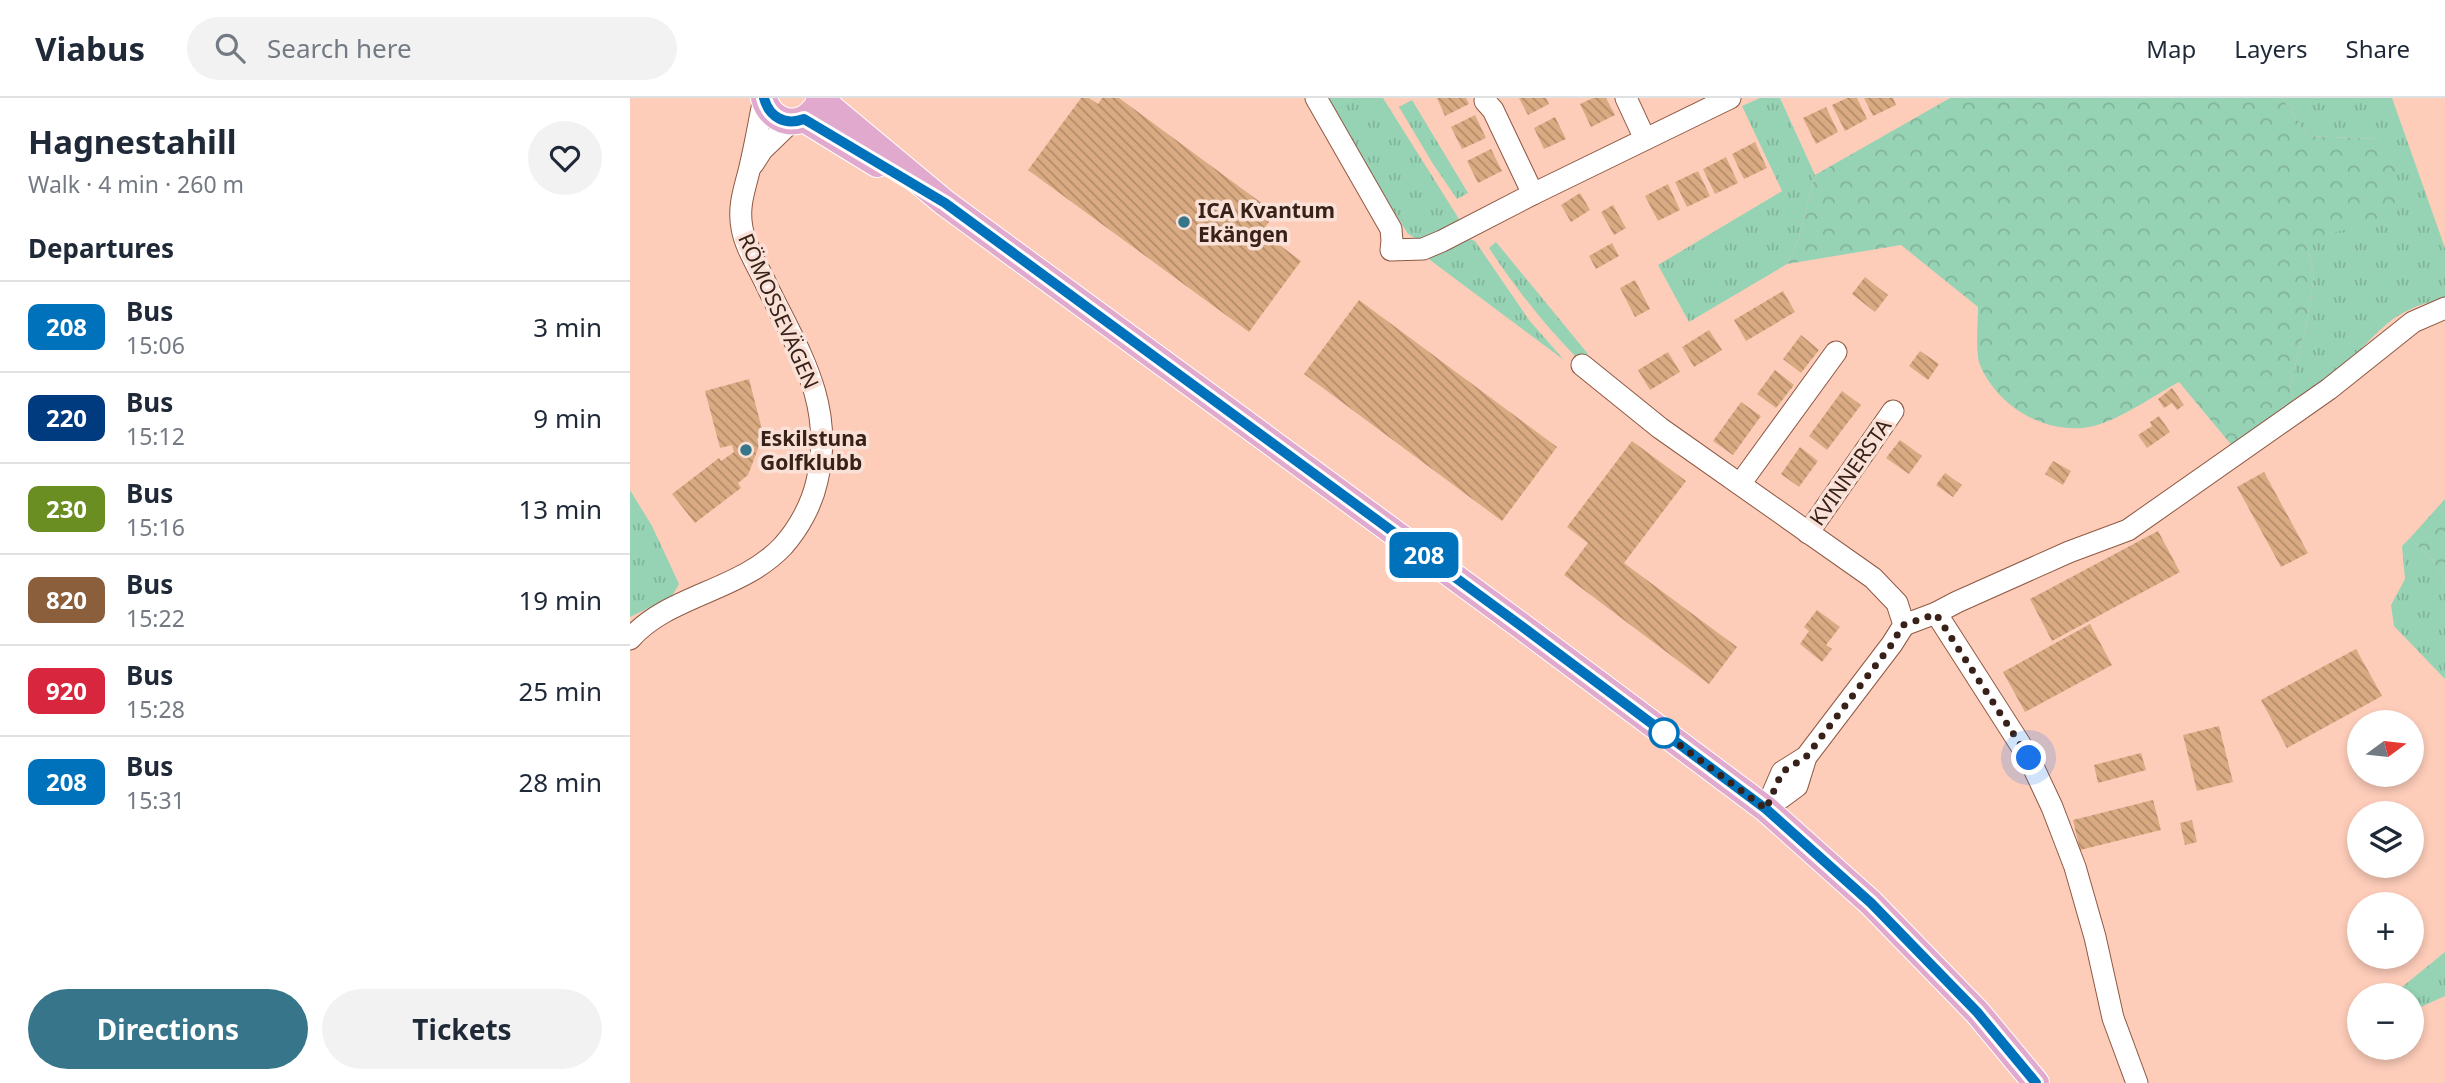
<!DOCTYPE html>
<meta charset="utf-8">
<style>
body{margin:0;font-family:"Noto Sans",sans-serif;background:#f2f2f3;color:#1f2937;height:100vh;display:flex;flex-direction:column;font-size:26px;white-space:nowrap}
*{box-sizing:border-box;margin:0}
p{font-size:23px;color:#747a83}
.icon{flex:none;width:38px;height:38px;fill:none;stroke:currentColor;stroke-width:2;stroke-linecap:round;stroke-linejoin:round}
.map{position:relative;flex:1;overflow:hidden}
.details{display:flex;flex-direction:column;background:#fff;width:630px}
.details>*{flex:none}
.badge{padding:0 14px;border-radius:10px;font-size:24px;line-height:46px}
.needle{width:46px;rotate:75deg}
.buttons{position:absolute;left:1717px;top:612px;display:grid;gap:14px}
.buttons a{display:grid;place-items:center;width:77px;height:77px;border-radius:50%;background:#fff;box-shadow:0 4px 10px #0003;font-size:35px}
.you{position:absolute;width:35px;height:35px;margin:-18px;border:5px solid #fff;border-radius:50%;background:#1a73e8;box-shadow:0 0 0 10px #1a73e833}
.map>.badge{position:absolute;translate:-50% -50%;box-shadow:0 0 0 4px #fff}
h2{padding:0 28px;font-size:26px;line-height:63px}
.round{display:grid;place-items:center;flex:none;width:74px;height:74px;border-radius:37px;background:#f2f2f3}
.head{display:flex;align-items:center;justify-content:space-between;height:119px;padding:0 28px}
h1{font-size:33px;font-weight:700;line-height:52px}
.cta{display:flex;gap:14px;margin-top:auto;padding:14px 28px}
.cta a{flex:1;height:80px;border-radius:42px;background:#36758a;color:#fff;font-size:28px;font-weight:700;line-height:80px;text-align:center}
.cta a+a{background:#f2f2f3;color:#1f2937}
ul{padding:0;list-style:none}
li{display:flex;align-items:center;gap:21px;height:91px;padding:0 28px;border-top:2px solid #e0e1e3}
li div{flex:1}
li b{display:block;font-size:26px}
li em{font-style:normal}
li .badge{min-width:77px;font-weight:700;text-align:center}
header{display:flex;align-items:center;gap:42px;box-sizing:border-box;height:98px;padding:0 35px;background:#fff;border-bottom:2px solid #e0e1e3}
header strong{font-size:33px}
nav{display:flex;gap:38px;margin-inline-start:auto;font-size:24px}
.search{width:490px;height:63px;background:#f2f2f3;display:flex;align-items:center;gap:18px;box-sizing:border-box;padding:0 24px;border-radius:38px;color:#747a83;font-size:26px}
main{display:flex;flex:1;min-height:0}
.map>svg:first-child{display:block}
.grass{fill:url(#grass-tufts)}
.forest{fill:url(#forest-crowns)}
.building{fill:url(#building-back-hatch)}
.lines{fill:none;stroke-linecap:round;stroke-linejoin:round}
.minor-casing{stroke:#8e5944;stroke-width:23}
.major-casing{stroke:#fff;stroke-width:28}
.minor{stroke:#fff;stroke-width:21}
.major{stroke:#e0a9cd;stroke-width:26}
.line-casing{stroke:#fff;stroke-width:16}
.line{stroke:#0072bc;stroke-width:10}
.walk{stroke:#372118;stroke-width:7;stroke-dasharray:0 12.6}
.poi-dot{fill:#36758a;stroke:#fae1d7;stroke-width:2.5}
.stop-dot{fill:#fff;stroke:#0072bc;stroke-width:3.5}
.labels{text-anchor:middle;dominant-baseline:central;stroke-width:7;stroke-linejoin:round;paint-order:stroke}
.poi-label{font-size:21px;font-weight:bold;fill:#372118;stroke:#fae1d7;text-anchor:start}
.street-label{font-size:21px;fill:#372118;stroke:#fae1d7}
</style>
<header>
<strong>Viabus</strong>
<div class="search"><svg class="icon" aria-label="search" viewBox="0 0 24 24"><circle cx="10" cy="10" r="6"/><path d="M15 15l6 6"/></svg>Search here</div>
<nav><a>Map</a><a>Layers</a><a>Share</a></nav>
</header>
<main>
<section class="details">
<div class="head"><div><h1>Hagnestahill</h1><p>Walk · 4 min · 260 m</p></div><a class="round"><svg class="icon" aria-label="heart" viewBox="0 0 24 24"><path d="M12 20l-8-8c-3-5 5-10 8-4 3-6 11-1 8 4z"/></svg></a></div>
<h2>Departures</h2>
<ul>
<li><span class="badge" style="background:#0072bc;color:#fff">208</span><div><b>Bus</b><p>15:06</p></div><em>3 min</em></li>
<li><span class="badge" style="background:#003b80;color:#fff">220</span><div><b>Bus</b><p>15:12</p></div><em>9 min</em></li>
<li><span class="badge" style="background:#6b8e23;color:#fff">230</span><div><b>Bus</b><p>15:16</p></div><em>13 min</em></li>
<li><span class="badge" style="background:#8b5e3c;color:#fff">820</span><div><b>Bus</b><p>15:22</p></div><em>19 min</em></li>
<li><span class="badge" style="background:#d7263d;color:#fff">920</span><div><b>Bus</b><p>15:28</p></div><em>25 min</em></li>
<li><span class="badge" style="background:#0072bc;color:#fff">208</span><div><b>Bus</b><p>15:31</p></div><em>28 min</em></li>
</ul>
<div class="cta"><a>Directions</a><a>Tickets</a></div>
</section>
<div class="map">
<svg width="1815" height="985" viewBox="0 0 1815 985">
<defs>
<pattern id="grass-tufts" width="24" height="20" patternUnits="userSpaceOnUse" patternTransform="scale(1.75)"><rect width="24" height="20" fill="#96d2b4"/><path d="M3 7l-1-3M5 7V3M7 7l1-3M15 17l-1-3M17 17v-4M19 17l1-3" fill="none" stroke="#82b49a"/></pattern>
<pattern id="forest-crowns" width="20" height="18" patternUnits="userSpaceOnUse" patternTransform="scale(1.75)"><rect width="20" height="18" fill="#96d2b4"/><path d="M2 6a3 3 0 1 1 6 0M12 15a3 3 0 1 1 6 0" fill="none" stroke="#82b49a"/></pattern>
<pattern id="building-back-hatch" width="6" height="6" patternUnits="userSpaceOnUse" patternTransform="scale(1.75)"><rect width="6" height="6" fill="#daab82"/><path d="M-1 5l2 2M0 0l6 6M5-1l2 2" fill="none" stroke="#b28b69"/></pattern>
</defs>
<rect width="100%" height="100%" fill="#fecdba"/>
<g class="grass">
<path d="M699,0H753L829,121L819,130L789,142L778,136L734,65Z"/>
<path d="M1130,0H1150L1185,77L1169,140L1157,166L1059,224L1028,167L1152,93L1112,8Z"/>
<path d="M1652,0H1762L1815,150V201C1759,210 1747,238 1708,274C1694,286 1679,297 1665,308L1660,287L1676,228L1684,178L1675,142L1747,41L1677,38Z"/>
<path d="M782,2L838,95L827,101L803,66L769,9Z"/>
<path d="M837,140L845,143L899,222L934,262L796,159Z"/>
<path d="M866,144L958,256L950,263C916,229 886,191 859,150Z"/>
<path d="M0,392L22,428L49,486L42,498L0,519Z"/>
<path d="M1780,440L1802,461L1815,482V581L1764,528L1761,507L1775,481L1772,448Z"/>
<path d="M1815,854V898L1782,913V898H1761Z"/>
</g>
<g class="forest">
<path d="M1320,0H1652L1677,38L1747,41L1766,64L1768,113L1718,131L1675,142L1684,178L1676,228L1660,287L1665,308L1604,350L1549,284C1523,298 1493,320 1464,328C1419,339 1368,310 1350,267C1345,255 1348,223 1348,209L1271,147L1157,166L1169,140L1185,77Z"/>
<path d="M1815,401V482L1802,461L1780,440Z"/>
</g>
<g class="building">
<path d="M451,0H459L468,6L472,0H489L645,115L632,134L671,163L619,234L398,72Z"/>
<path d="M807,0H836L839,6L815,18Z"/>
<path d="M889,0H916L919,6L898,17Z"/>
<path d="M963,0H976L985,17L961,29L950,6Z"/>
<path d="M1217,0H1227L1237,21L1215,33L1202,7Z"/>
<path d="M1234,0H1263L1266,7L1243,18Z"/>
<path d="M1196,9L1208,34L1186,46L1173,20Z"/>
<path d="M845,17L856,40L832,51L821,29Z"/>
<path d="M925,19L936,41L914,51L904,30Z"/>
<path d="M1125,44L1137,70L1114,81L1102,56Z"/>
<path d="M861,51L872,73L848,85L837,63Z"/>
<path d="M1096,59L1108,85L1085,96L1073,71Z"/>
<path d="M1068,73L1080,98L1057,109L1045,84Z"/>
<path d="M1038,86L1050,112L1028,123L1015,98Z"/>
<path d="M950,95L960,112L941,124L931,107Z"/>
<path d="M983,107L996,130L984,137L971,114Z"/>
<path d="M982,145L989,158L966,171L959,158Z"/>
<path d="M1235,179L1258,197L1245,214L1222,196Z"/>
<path d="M1005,182L1020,211L1005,219L990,190Z"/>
<path d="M1153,193L1165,214L1116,243L1104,222Z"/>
<path d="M729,202L927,349L872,423L674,276Z"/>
<path d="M1079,232L1092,252L1064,269L1052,249Z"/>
<path d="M1171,237L1189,252L1171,275L1153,261Z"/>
<path d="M1290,253L1309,266L1298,282L1279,268Z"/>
<path d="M1038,254L1050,274L1020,292L1008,272Z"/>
<path d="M1145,272L1164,287L1146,310L1127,296Z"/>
<path d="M119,281L134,339L127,341L129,348L118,377L108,385L111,390L65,425L42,396L89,360L91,363L104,354L102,347L90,350L75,293Z"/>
<path d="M1542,290L1554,307L1547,312L1542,305L1534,310L1528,301Z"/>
<path d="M1212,293L1231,307L1197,352L1179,338Z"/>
<path d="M1111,304L1131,318L1103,357L1083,343Z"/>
<path d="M1529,318L1540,334L1517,350L1508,337L1522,328L1520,324Z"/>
<path d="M1270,342L1292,358L1279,376L1256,360Z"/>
<path d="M1002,343L1056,383L994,465L1107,549L1079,586L934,477L958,445L937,429Z"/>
<path d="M1170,349L1188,363L1169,389L1151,376Z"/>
<path d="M1423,363L1441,373L1433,387L1415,376Z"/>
<path d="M1634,374L1678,455L1651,469L1607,389Z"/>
<path d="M1315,375L1332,387L1323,399L1306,387Z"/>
<path d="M1528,433L1550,474L1422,543L1400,501Z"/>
<path d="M1187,512L1210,529L1196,547L1202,551L1192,564L1170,546L1179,533L1174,529Z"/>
<path d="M1460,526L1482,567L1395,614L1373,574Z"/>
<path d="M1726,551L1752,598L1657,650L1631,602Z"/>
<path d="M1589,628L1603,684L1567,693L1553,637Z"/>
<path d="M1511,655L1516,672L1468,685L1464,667Z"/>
<path d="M1523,702L1531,732L1450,752L1443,722Z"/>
<path d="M1562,722L1567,744L1555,747L1550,725Z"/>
</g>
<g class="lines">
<g class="minor-casing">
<g id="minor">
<path d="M686,0L761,131L762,143L761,152L793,151L812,143L903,96L1100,0"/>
<path d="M996,0L1015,41"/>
<path d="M855,3L863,12L903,96"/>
<path d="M123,66L132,52L161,24"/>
<path d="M952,267L1030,330L1243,480L1267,505L1274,527L1262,546L1176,659L1152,674L1136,711"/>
<path d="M1110,386L1206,254"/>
<path d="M1178,435L1263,313"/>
<path d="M1306,515L1399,660L1422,709L1445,769L1465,839L1483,920L1507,985"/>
<path d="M1274,527L1306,515L1327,504L1439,454L1498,432L1699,291L1783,224L1815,210"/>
<path d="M0,541C38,497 111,493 153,448C169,430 182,406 187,383C205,306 169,254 137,188C129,170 115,149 112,130C108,109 114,93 119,73C125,49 129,24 134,0"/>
<path d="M1137,710L1167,688L1176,659"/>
</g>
</g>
<g class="major-casing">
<g id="major">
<path d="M134,0C140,24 169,33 185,11"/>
<path d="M189,0L315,105L890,527L1136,711L1241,805L1347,914L1406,985"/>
<path d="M174,21L247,66"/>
</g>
</g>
<use href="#minor" class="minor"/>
<use href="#major" class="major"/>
</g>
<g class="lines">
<g class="line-casing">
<path id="line" d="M134,0C139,19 155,28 174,21L315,105L890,527L1136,711L1241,805L1347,914L1406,985"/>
</g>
<use href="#line" class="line"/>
<path class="walk" d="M1034,635L1027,630L1136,711L1152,674L1176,659L1262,546L1273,527L1306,516L1399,660"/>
</g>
<g class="poi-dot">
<circle cx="554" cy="124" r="7"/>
<circle cx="116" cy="352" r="7"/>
</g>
<circle class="stop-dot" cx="1034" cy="635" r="14"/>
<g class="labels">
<g class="poi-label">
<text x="568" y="112">ICA Kvantum<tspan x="568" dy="24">Ekängen</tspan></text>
<text x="130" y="340">Eskilstuna<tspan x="130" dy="24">Golfklubb</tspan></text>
</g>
<g class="street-label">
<text transform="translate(149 213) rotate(66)">RÖMOSSEVÄGEN</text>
<text transform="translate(1220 374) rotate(-55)">KVINNERSTA</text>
</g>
</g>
</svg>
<div class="buttons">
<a><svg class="needle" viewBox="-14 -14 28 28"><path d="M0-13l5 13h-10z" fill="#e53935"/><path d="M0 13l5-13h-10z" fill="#747a83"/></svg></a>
<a><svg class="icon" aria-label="layers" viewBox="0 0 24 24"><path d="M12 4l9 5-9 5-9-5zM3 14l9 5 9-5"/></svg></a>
<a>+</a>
<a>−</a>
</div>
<div class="you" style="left:1399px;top:660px"></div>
<b class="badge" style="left:794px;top:457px;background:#0072bc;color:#fff">208</b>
</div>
</main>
